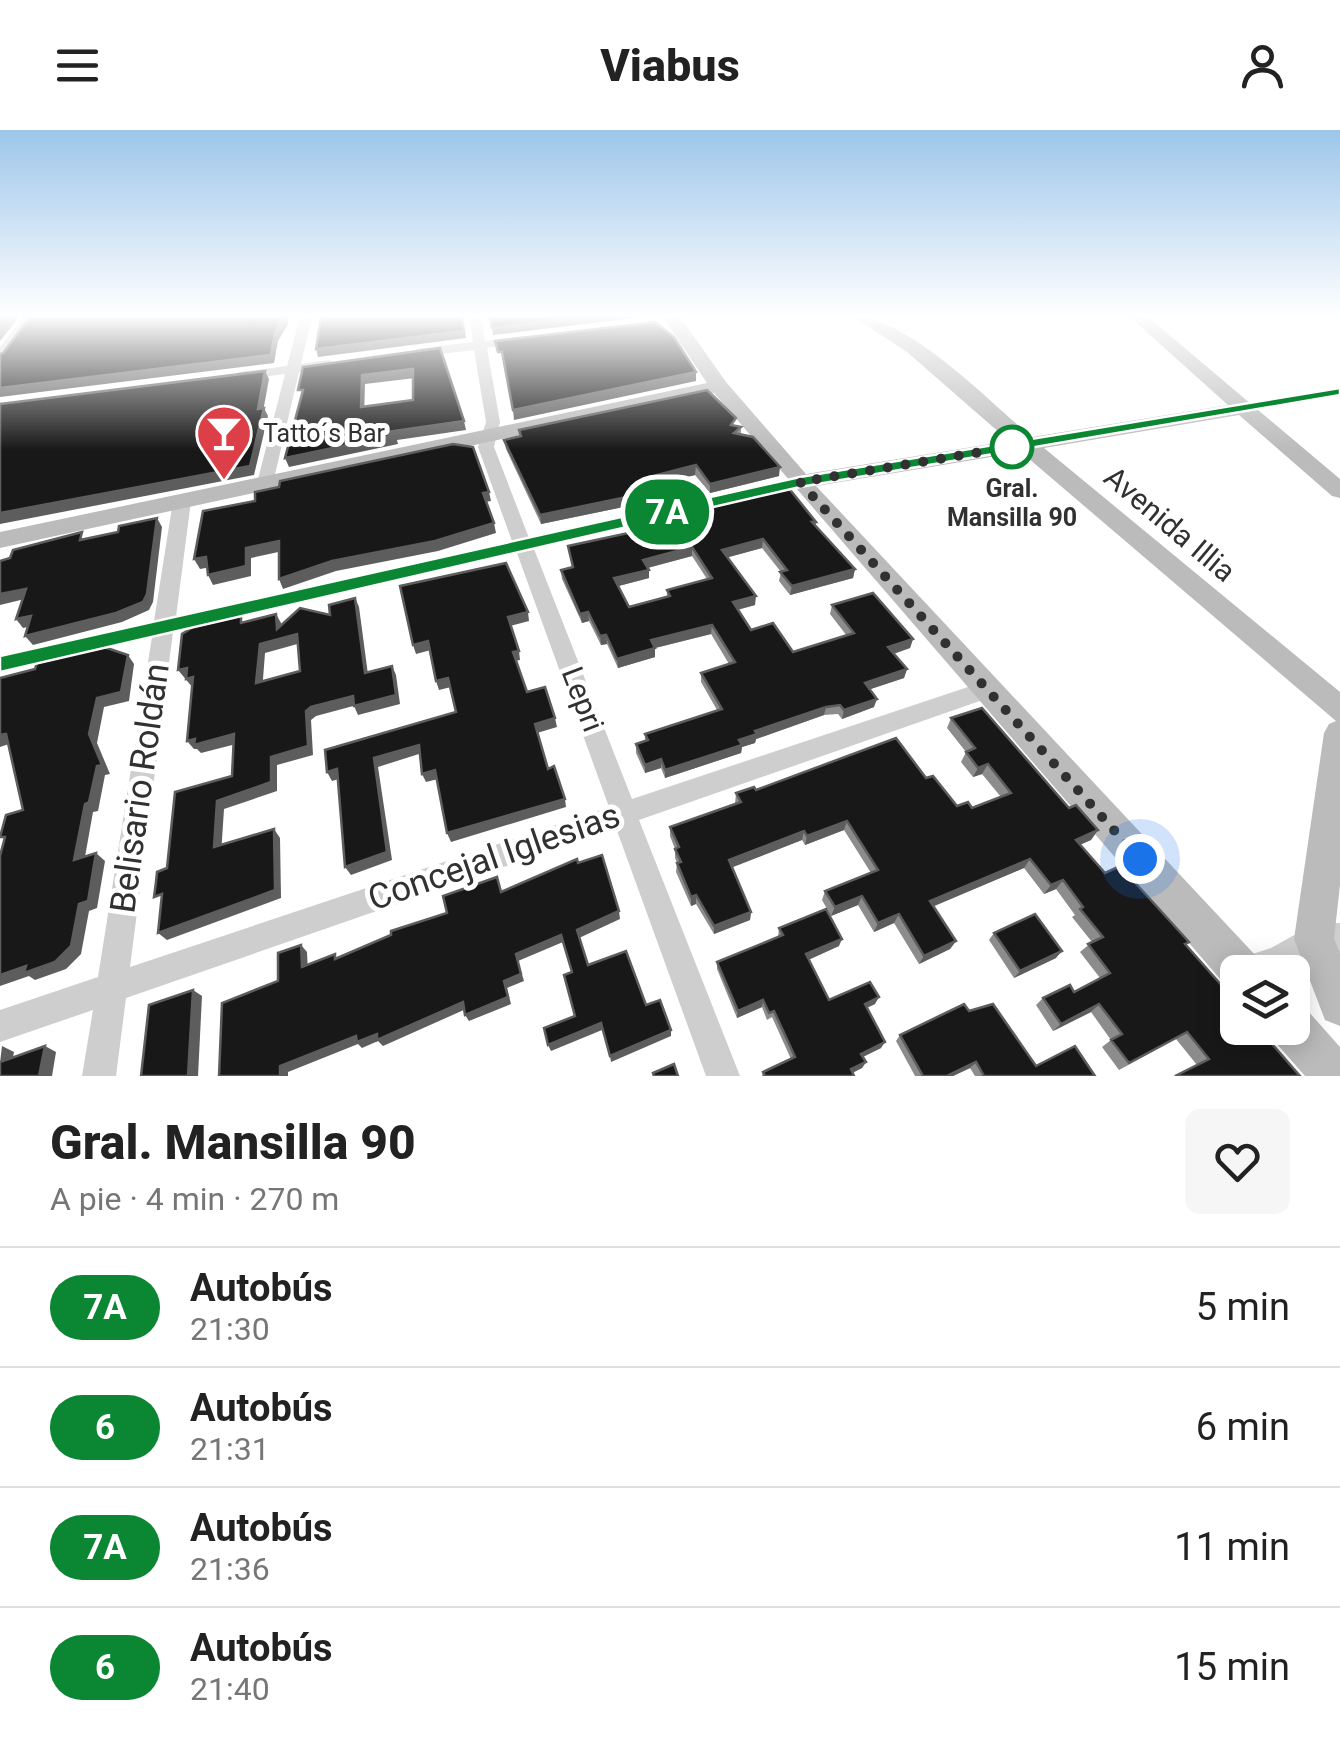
<!DOCTYPE html>
<html lang="es">
<meta charset="utf-8">
<style>
body{margin:0;font-family:Roboto,sans-serif;background:#f6f6f6;color:#222;height:100vh;display:flex;flex-direction:column;font-size:38px;white-space:nowrap}
*{box-sizing:border-box;margin:0}
p{font-size:32px;color:#767676}
.icon{flex:none;width:55px;height:55px;fill:none;stroke:currentColor;stroke-width:2;stroke-linecap:round;stroke-linejoin:round}
.map{position:relative;height:946px;overflow:hidden}
.drawer{display:flex;flex-direction:column;background:#fff;flex:1}
.drawer>*{flex:none}
.badge{padding:0 20px;border-radius:32px;font-size:35px;line-height:65px}
.fabs{position:absolute;left:1220px;top:825px;display:grid;gap:20px}
.fabs a{display:grid;place-items:center;width:90px;height:90px;border-radius:15px;background:#fff;box-shadow:0 5px 25px #0003;font-size:50px}
.you{position:absolute;width:50px;height:50px;margin:-25px;border:8px solid #fff;border-radius:50%;background:#1a73e8;box-shadow:0 0 0 15px #1a73e833}
.map>.badge{position:absolute;translate:-50% -50%;box-shadow:0 0 0 5px #fff}
.round{display:grid;place-items:center;flex:none;width:105px;height:105px;border-radius:15px;background:#f6f6f6}
.headline{display:flex;align-items:center;justify-content:space-between;height:170px;padding:0 50px}
h1{font-size:48px;font-weight:800;line-height:75px}
ul{padding:0;list-style:none}
li{display:flex;align-items:center;gap:30px;height:120px;padding:0 50px;border-top:2px solid #e0e0e0}
li div{flex:1}
li b{display:block;font-size:38px}
li em{font-style:normal}
li .badge{min-width:110px;font-weight:700;text-align:center}
header{display:flex;justify-content:space-between;align-items:center;height:130px;padding:0 50px;background:#fff;font-size:45px;font-weight:800}
.map>svg:first-child{display:block}
.lines{fill:none;stroke-linecap:round;stroke-linejoin:round}
.street{fill:#cecece;fill-rule:evenodd}
.secondary{fill:#bbb;fill-rule:evenodd}
.wall{fill:#8c8c8c;fill-rule:evenodd}
.shaded-wall{fill:#5d5d5d}
.building{fill:#181818;stroke:#5d5d5d;stroke-width:2.5;fill-rule:evenodd}
.line{fill:#0b8733;stroke:#fff;stroke-width:2.5}
.walk{stroke:#313131;stroke-width:10;stroke-dasharray:0 18}
.stop-dot{fill:#fff;stroke:#0b8733;stroke-width:5}
.labels{text-anchor:middle;dominant-baseline:central;stroke-width:10;stroke-linejoin:round;paint-order:stroke}
.far-poi-label{font-size:25px;fill:#313131;stroke:#fff;text-anchor:start}
.far-stop-label{font-size:25px;font-weight:bold;fill:#313131;stroke:#fff}
.street-label{font-size:30px;fill:#313131;stroke:#fff}
.near-street-label{font-size:35px;fill:#313131;stroke:#fff}
</style>
<header><svg class="icon" aria-label="menu" viewBox="0 0 24 24"><path d="M4 6h16M4 12h16M4 18h16"/></svg>Viabus<svg class="icon" aria-label="person" viewBox="0 0 24 24"><circle cx="12" cy="8" r="4"/><path d="M4 21q1-7 8-7t8 7"/></svg></header>
<div class="map">
<svg width="1340" height="946" viewBox="0 0 1340 946">
<rect width="100%" height="100%" fill="#fff"/>
<g class="lines">
<g class="street">
<path d="M24,187H36L5,229L0,230V217Z"/>
<path d="M300,187H312L301,234L329,230L336,234L299,242L273,353L265,358L257,353L285,244L239,250L232,246L239,242L287,236Z"/>
<path d="M469,187H481L485,211L522,206L528,210L487,218L500,292L494,317L529,408L800,347L808,352L800,357L534,419L632,669L989,550L997,553L1000,559L997,565L639,690L740,946H706L616,698L126,868L116,946H82L93,880L0,912V880L98,847L152,507L0,542V526L154,491L173,371L182,366L191,371L176,487L512,411L478,317L486,292L474,220L417,227L411,223L417,219L473,212ZM517,423L609,677L130,837L173,502Z"/>
<path d="M1340,258V266L1244,282L1237,278L1244,274Z"/>
<path d="M1340,793V823L1318,824L1286,842H1238V855L1231,853L1227,842L1231,831L1271,818L1314,794Z"/>
</g>
<g class="secondary">
<path d="M663,187H680L726,252L806,344L1009,311L907,222L854,187C909,187 989,272 1032,307L1228,275L1130,187H1148L1340,349V368L1332,366L1239,285L1044,318L1340,562V755L1334,809L1340,823V896L1325,890L1294,809L1324,603L1329,594L1336,591L1021,322L816,356L1257,827L1263,842H1238V861L1227,857L714,263L0,418V402L707,253Z"/>
<path d="M1292,875L1308,881L1340,917V946H1305L1276,913L1270,898H1292Z"/>
</g>
</g>
<g class="wall">
<path d="M735,296L741,297V304L779,346L710,363L695,345L654,355L661,374L636,380L633,375L541,394L506,319L504,310L520,307L519,300Z"/>
<path d="M646,388L816,392V396L855,439L853,448L790,465L779,451L781,442L762,418L728,427L755,475L738,480L751,500L793,522L847,506L830,484L832,475L913,509L910,518L894,524L907,539L904,548L870,559L874,577L842,589L838,584L824,585L756,609L755,613L742,617L741,623L665,648L661,638L645,643L636,623V614L645,611V604L717,580L701,552V543L729,534L711,504L655,518V527L618,538L607,514L601,515L589,491L582,493L562,449L561,440L572,437L568,416L647,399ZM692,426L707,449L667,460V467L629,477L618,456L649,448L648,438Z"/>
<path d="M951,588L1098,700L1091,710L1080,715L1105,743L1189,812L1186,815L1300,946L1197,935L1176,909L1119,940L1102,917L1111,910L1091,882L1053,901L1036,875L1043,868L1074,862L1100,848L1080,822L1092,812L1072,787L1075,785L1056,759L1044,764L1024,738L933,776L956,811L950,819L919,834L894,793L874,802L858,775L831,786L822,770L825,761L871,743L844,700L805,715L802,710L732,737L751,782L750,790L714,804L696,774L691,776L676,742L677,733L675,728V719L670,706V697L735,674L736,663L756,660L926,648L957,676L972,678L1001,667L982,644L973,647L961,632L966,622L947,598Z"/>
<path d="M779,798L839,816L809,829L829,870L875,874L867,878L881,918L862,927L866,932L862,938L853,943L854,946H762L763,942L791,929L772,887L767,890L762,877L737,888L717,839V832L778,807Z"/>
<path d="M994,803L1056,828L1014,848L989,810Z"/>
<path d="M969,881L1036,936L1095,946H975L970,938L953,946H915L896,911L900,905Z"/>
</g>
<g class="shaded-wall">
<path d="M8,187H19L0,211V197Z"/>
<path d="M284,187H289L288,194L278,211L274,233L0,267V258L275,203Z"/>
<path d="M462,187L466,208L318,227L316,219Z"/>
<path d="M581,187H643L493,205L492,198Z"/>
<path d="M413,239L415,248L365,254L364,286L361,277L362,245Z"/>
<path d="M265,241L269,249L262,287L258,279Z"/>
<path d="M696,242V251L514,290L513,280Z"/>
<path d="M264,278L268,286L254,345L0,394V383Z"/>
<path d="M464,291L466,300L397,310L398,314L289,337L285,328L380,303Z"/>
<path d="M696,335L695,345L649,357V347Z"/>
<path d="M780,337L779,346L710,363V354Z"/>
<path d="M489,362L491,371L485,372L483,363Z"/>
<path d="M661,365V374L636,380V371Z"/>
<path d="M632,366L633,375L541,394L540,385Z"/>
<path d="M157,388L162,397L153,472L149,480L122,492L33,515L25,506Z"/>
<path d="M494,393L496,403L438,421L336,441L283,459L279,449L332,431Z"/>
<path d="M763,409L762,418L722,429V420Z"/>
<path d="M279,411L283,421L251,428V446L213,455L208,445L246,418Z"/>
<path d="M692,417V426L643,439V430Z"/>
<path d="M206,427L211,437L200,439L194,429Z"/>
<path d="M855,439L853,448L790,465L792,456Z"/>
<path d="M649,440V448L615,457L614,448Z"/>
<path d="M26,459L33,467L0,475V464Z"/>
<path d="M756,466L755,475L732,481L733,472Z"/>
<path d="M355,468L359,477L369,552L365,543Z"/>
<path d="M528,482L529,491L510,496L508,487Z"/>
<path d="M588,482L589,491L582,493L580,484Z"/>
<path d="M276,484L281,493V508L297,504L301,513L265,523L262,562L256,553L260,514L277,499Z"/>
<path d="M31,486L39,495L23,498L16,489Z"/>
<path d="M712,495L711,504L655,518V527L618,538L617,529L651,510Z"/>
<path d="M606,505L607,514L601,515L600,506Z"/>
<path d="M913,509L910,518L886,526L888,517Z"/>
<path d="M428,511L431,520L416,524L413,515Z"/>
<path d="M519,521L520,530L515,531L513,522Z"/>
<path d="M128,525L134,534L129,571L104,577L97,613L110,644L105,645L98,681L93,682L83,738L74,730L89,604L97,568Z"/>
<path d="M392,536L396,545L400,574L358,585L354,576Z"/>
<path d="M187,538L193,547V558L178,540Z"/>
<path d="M907,539L904,548L862,562L865,553Z"/>
<path d="M448,548L451,557L439,560L436,551Z"/>
<path d="M353,566L357,575L316,586L311,590L313,625L277,635V661L224,679L221,725L214,717L217,671L271,627L306,581L311,577Z"/>
<path d="M877,569L874,577L842,589L844,580Z"/>
<path d="M826,577L824,585L756,609L755,613L742,617L741,623L665,648V640L739,610L755,601Z"/>
<path d="M555,588L557,597L537,603L535,594Z"/>
<path d="M6,604L15,612L0,617V605Z"/>
<path d="M234,604L240,613L201,623L197,619H194L187,611Z"/>
<path d="M419,615L422,623L378,637L392,730L351,745L345,737L374,628Z"/>
<path d="M661,629V638L645,643V635Z"/>
<path d="M988,634L982,644L973,647L978,638Z"/>
<path d="M337,639L342,648L332,651L327,642Z"/>
<path d="M435,640L438,649L426,652L422,644Z"/>
<path d="M565,669L566,677L451,712L447,703Z"/>
<path d="M847,691L844,700L805,715L807,706Z"/>
<path d="M274,699L280,708L281,768L167,810L158,803Z"/>
<path d="M1098,700L1091,710L1069,719L1076,710Z"/>
<path d="M804,701L802,710L728,739L729,730Z"/>
<path d="M96,723L105,731L97,778L89,781L81,824L66,839L35,850L29,846L0,856V845L79,774Z"/>
<path d="M1030,729L1024,738L925,780L930,771Z"/>
<path d="M1063,750L1056,759L1044,764L1051,755Z"/>
<path d="M696,765V774L691,776V767Z"/>
<path d="M862,766L858,775L831,786L835,777Z"/>
<path d="M619,781L620,789L579,808L577,800Z"/>
<path d="M751,782L750,790L714,804V796Z"/>
<path d="M899,784L894,793L874,802L878,793Z"/>
<path d="M561,805L563,812L518,831L524,851L507,858L511,874L469,891L465,885L504,851L516,824Z"/>
<path d="M842,809L839,816L804,832L806,824Z"/>
<path d="M956,811L950,819L919,834L924,826Z"/>
<path d="M301,815L307,822L308,844L302,837Z"/>
<path d="M1062,821L1056,828L1014,848L1020,841Z"/>
<path d="M193,860L202,866L198,946H188Z"/>
<path d="M879,867L875,874L861,880L865,874Z"/>
<path d="M763,870L762,877L737,888L738,881Z"/>
<path d="M463,872L466,879L383,916L378,911L362,918L358,914L288,942V946H280V936L356,906Z"/>
<path d="M1099,874L1091,882L1053,901L1061,894Z"/>
<path d="M601,893L602,900L551,921L548,915Z"/>
<path d="M671,900V906L611,932L610,926Z"/>
<path d="M885,912L881,918L857,930L861,924Z"/>
<path d="M2,916L14,922L11,938L0,933Z"/>
<path d="M45,916L56,922L52,946H39Z"/>
<path d="M866,932L862,938L847,945L851,939Z"/>
<path d="M976,932L970,938L953,946H947Z"/>
</g>
<g class="building">
<path d="M0,187H8L0,197Z"/>
<path d="M30,187H284L275,203L271,225L0,258V224L3,223Z"/>
<path d="M321,187H462L464,201L316,219Z"/>
<path d="M489,187H581L492,198Z"/>
<path d="M655,192L674,207L696,242L513,280L502,222H498L495,211Z"/>
<path d="M440,218L464,291L380,303L395,305L285,328L303,260H298L303,237ZM413,239V270L361,277L362,245Z"/>
<path d="M265,241L258,279L264,278L250,336L0,383V274Z"/>
<path d="M707,260L736,288L731,295L741,297L734,303L753,307L780,337L710,354L696,335L649,347L661,365L636,371L632,366L540,385L504,310L521,306L519,300Z"/>
<path d="M453,314L473,317L489,362L483,363L494,393L435,411L332,431L279,449V411L246,418V436L208,445L206,427L194,429L203,381L255,371V362L279,357L280,351Z"/>
<path d="M787,356L816,392H812L855,439L792,456L780,442L787,440L763,409L722,420L756,466L733,472L751,500L773,493L793,522L854,503L832,475L873,463L913,509L888,517L907,539L865,553L877,569L844,580L840,575L826,577L755,601L757,604L739,610L742,615L665,640L661,629L645,635L636,614L648,610L645,604L722,579L701,543L735,532L712,495L651,510L655,518L617,529L606,505L600,506L588,482L580,484L561,440L573,437L568,416L652,398L646,388ZM692,417L712,448L667,460L670,466L629,477L614,448L649,440L643,430Z"/>
<path d="M157,388L147,464L143,472L116,483L25,506L31,486L16,489L26,459L0,464V431L10,428L13,420L82,402L80,410L118,402L119,396Z"/>
<path d="M506,433L528,482L508,487L519,521L513,522L527,562L545,557L555,588L535,594L548,639L554,636L565,669L447,703L435,640L422,644L419,615L374,628L387,722L345,737L337,639L327,642L325,620L456,582L448,548L436,551L428,511L413,515L400,456Z"/>
<path d="M355,468L365,543L392,536L396,565L354,576L353,566L311,577L306,581L308,616L271,627V652L217,671L214,717L274,699L275,760L158,803L162,764L154,767L156,752L157,742L167,738L175,662L232,646L234,604L194,615L195,609L187,611L193,547L186,549L187,538L178,540L182,504L193,497L241,486V493L276,484L277,499L300,478L330,485L329,475ZM297,504L300,541L256,553L260,514Z"/>
<path d="M103,512L101,516L128,525L121,562L97,568L89,604L102,635L97,636L89,672L85,674L74,730L96,723L88,771L79,774L71,816L55,832L24,843L26,836L0,845V726L5,707H0L6,685L23,680L6,604L0,605V548L35,539L39,526Z"/>
<path d="M982,578L1069,678L1076,675L1098,700L1076,710L1105,743L1120,736L1189,812L1185,814L1238,874V898H1258L1300,946H1175L1209,929L1187,902L1129,933L1111,910L1122,904L1099,874L1061,894L1043,868L1070,855L1074,862L1110,843L1088,814L1103,807L1080,779L1083,777L1063,750L1051,755L1030,729L930,771L956,811L924,826L899,784L878,793L862,766L835,777L825,761L878,740L847,691L807,706L804,701L729,730L751,782L714,796L696,765L691,767L677,733L681,732L675,719L679,717L670,697L741,672L736,663L754,657L756,660L896,608L926,648L933,646L957,676L968,672L972,678L1011,663L988,634L978,638L966,622L975,618L951,588Z"/>
<path d="M602,725L619,781L577,800L588,835L626,821L646,875L660,870L671,900L610,926L601,893L548,915L544,898L575,886L564,845L572,842L561,805L516,824L521,844L504,851L508,867L465,885L463,872L377,910V904L357,912L356,906L280,936V946H219L222,873L278,851V823L301,815L302,837L335,824V829L391,805V801L447,783L443,766L497,747L501,762L577,729L578,733Z"/>
<path d="M826,779L842,809L806,824L829,870L870,852L879,867L865,874L885,912L861,924L866,932L851,939L854,946H765L763,942L795,927L774,881L769,883L763,870L738,881L717,832L783,805L779,798Z"/>
<path d="M1035,784L1062,821L1020,841L994,803Z"/>
<path d="M193,860L188,946H141L149,875Z"/>
<path d="M964,874L969,881L993,874L1036,936L1075,916L1095,946H984L976,932L947,946H923L900,905Z"/>
<path d="M45,916L39,946H0V932Z"/>
<path d="M674,934L678,946H654L653,943Z"/>
</g>
<linearGradient id="sky" x2="0" y2="1"><stop stop-color="#9dc6e9"/><stop offset="0.58" stop-color="#fff"/><stop offset="1" stop-color="#fff" stop-opacity="0"/></linearGradient>
<rect width="1340" height="320" fill="url(#sky)"/>
<path class="line" d="M1340,258V265L800,357L0,542V526L800,347Z"/>
<g class="lines">
<path class="walk" d="M1012,317L800,352L1140,729"/>
</g>
<defs>
<g id="bar-pin" transform="scale(2.875)"><path d="M0 17L-7.5 6A9.5 9.5 0 1 1 7.5 6Z" fill="#dd3f49" stroke="#fff"/><path d="M-6-5H6L.8 .8V4.5H3.5V6h-7V4.5H-.8V.8Z" fill="#fff"/></g>
</defs>
<g fill-rule="evenodd">
<use href="#bar-pin" x="224" y="303"/>
</g>
<circle class="stop-dot" cx="1012" cy="317" r="20"/>
<g class="labels">
<g class="far-poi-label">
<text x="263" y="303">Tatto´s Bar</text>
</g>
<g class="far-stop-label">
<text x="1012" y="358">Gral.<tspan x="1012" dy="29">Mansilla 90</tspan></text>
</g>
<g class="street-label">
<text transform="translate(1170 394) rotate(40)">Avenida Illia</text>
<text transform="translate(583 569) rotate(69)">Lepri</text>
</g>
<g class="near-street-label">
<text transform="translate(140 658) rotate(-82)">Belisario Roldán</text>
<text transform="translate(494 727) rotate(-19)">Concejal Iglesias</text>
</g>
</g>
</svg>
<div class="fabs">
<a><svg class="icon" aria-label="layers" viewBox="0 0 24 24"><path d="M12 4l9 5-9 5-9-5zM3 14l9 5 9-5"/></svg></a>
</div>
<div class="you" style="left:1140px;top:729px"></div>
<b class="badge" style="left:667px;top:382px;background:#0b8733;color:#fff">7A</b>
</div>
<section class="drawer">
<div class="headline"><div><h1>Gral. Mansilla 90</h1><p>A pie · 4 min · 270 m</p></div><a class="round"><svg class="icon" aria-label="heart" viewBox="0 0 24 24"><path d="M12 20l-8-8c-3-5 5-10 8-4 3-6 11-1 8 4z"/></svg></a></div>
<ul>
<li><span class="badge" style="background:#0b8733;color:#fff">7A</span><div><b>Autobús</b><p>21:30</p></div><em>5 min</em></li>
<li><span class="badge" style="background:#0b8733;color:#fff">6</span><div><b>Autobús</b><p>21:31</p></div><em>6 min</em></li>
<li><span class="badge" style="background:#0b8733;color:#fff">7A</span><div><b>Autobús</b><p>21:36</p></div><em>11 min</em></li>
<li><span class="badge" style="background:#0b8733;color:#fff">6</span><div><b>Autobús</b><p>21:40</p></div><em>15 min</em></li>
</ul>
</section>
